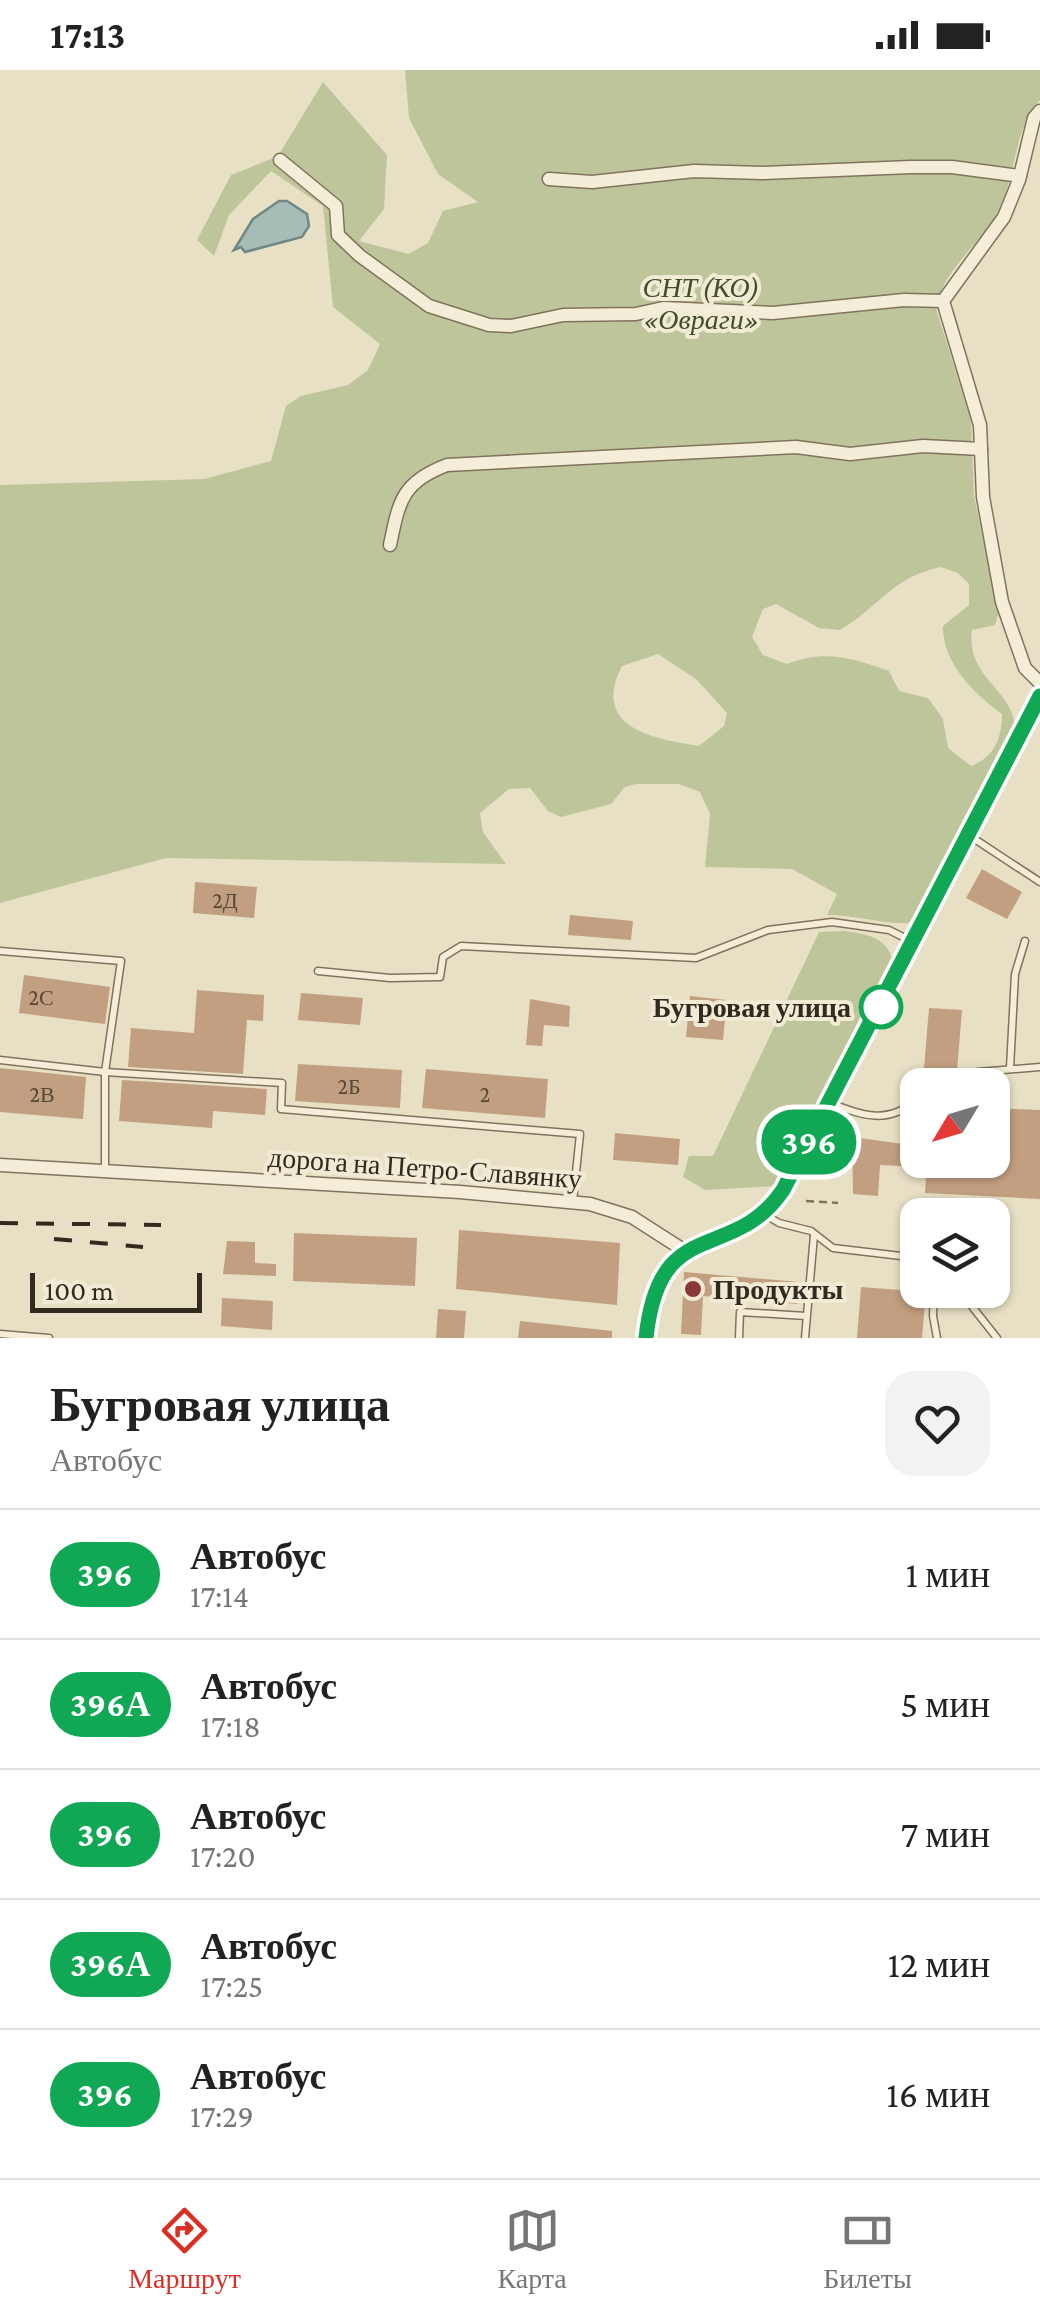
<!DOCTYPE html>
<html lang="ru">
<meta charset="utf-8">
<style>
body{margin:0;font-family:"Crimson Pro",serif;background:#f2f2f2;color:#222;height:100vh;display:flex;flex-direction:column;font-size:38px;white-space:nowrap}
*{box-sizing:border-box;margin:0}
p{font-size:32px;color:#767676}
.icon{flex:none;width:55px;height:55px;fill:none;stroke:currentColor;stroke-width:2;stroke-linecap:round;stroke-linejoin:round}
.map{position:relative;height:1268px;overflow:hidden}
.panel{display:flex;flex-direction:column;background:#fff;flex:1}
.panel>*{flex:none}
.badge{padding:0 20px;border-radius:32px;font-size:35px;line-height:65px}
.needle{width:65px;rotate:232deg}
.fabs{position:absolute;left:900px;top:998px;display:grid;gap:20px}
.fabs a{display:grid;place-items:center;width:110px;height:110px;border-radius:20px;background:#fff;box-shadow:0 2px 8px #0004;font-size:50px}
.scale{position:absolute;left:30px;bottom:25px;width:172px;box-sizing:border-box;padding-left:10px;border:5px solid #332a1f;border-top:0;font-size:28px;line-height:35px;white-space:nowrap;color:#332a1f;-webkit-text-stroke:8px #f1ead4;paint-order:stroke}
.map>.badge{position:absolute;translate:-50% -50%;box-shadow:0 0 0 5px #fff}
.round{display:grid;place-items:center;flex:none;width:105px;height:105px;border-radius:30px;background:#f2f2f2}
.headline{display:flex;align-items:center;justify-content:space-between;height:170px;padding:0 50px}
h1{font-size:48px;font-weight:700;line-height:75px}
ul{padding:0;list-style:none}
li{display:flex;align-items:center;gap:30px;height:130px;padding:0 50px;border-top:2px solid #e0e0e0}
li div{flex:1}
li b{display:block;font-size:38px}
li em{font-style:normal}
li .badge{min-width:110px;font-weight:700;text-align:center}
.status{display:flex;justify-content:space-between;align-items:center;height:70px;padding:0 50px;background:#fff;direction:ltr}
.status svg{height:28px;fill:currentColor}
.tab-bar{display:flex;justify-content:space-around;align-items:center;height:140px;border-top:2px solid #e0e0e0;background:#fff;font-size:28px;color:#767676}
.tab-bar a{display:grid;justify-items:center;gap:5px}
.tab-bar .current{color:#d93025}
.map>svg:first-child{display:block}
.green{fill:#bec59b;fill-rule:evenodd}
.water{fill:#a6bcb7;stroke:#6e8984;stroke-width:2.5}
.building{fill:#c29f80}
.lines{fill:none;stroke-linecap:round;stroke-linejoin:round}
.service-casing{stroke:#81725e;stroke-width:9}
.minor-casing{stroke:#81725e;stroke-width:15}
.tertiary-casing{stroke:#81725e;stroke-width:18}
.path{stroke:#81725e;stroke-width:2.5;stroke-dasharray:8 5;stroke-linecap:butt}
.service{stroke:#f4edd7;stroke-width:6}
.minor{stroke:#f4edd7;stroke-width:12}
.tertiary{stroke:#f4edd7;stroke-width:15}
.rail{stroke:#332a1f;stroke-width:4;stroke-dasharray:18 18;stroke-linecap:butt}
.line-casing{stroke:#fff;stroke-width:22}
.line{stroke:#10a855;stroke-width:15}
.stop-dot{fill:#fff;stroke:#10a855;stroke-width:5}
.poi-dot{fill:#883935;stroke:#f1ead4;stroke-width:4}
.labels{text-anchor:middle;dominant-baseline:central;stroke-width:8;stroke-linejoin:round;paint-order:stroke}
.number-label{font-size:22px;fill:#574737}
.park-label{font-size:28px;font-style:italic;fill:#424d29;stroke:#f1ead4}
.stop-label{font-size:28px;font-weight:bold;fill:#332a1f;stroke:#f1ead4;text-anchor:end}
.street-label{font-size:28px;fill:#332a1f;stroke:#f1ead4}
.poi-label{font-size:28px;font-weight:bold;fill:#332a1f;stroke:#f1ead4;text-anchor:start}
</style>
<div class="status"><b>17:13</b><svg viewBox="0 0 49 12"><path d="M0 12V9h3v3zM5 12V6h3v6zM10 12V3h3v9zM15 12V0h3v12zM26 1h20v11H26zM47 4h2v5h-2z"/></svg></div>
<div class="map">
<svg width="1040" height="1268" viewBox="0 0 1040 1268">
<rect width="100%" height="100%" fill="#e8e0c5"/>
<g class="green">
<path d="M405,0H1040V30C1010,65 1018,109 995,147C977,177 940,204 936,239L971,350L974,426L999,542L995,555L972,560C966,606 1007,616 1015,653L910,852C898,857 849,844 827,845L837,824L792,799L705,797L710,744L700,722L679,714H636L625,717L611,734L561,747L548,741L530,718L509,719L480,743L483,762L506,794L166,788L0,833V415L204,409L271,391L286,336L301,326L348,315L368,300L380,274L333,237L323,136L271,101L229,145L214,186L197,170L231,105L278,86L323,12L387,85L384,139L359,171L409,184L428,173L443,141L478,132L438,104L409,48ZM941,497L958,503L969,514V535L943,556C942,592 974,624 1002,644C1002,667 995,687 971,696L948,678L943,649L928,628L899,621L889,601C852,588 825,579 787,594L763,585L752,567L763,539L776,534L819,558L840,560C881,536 890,508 941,497ZM658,584L696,609L727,643L724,656L699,676C654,669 590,658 622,596Z"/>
<path d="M844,861C865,864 885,866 892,888L864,943L863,955L777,1116L705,1120L683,1107L689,1086H713L819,862Z"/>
</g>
<path class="water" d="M279,131H287L307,144L309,156L302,167L245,182L241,177L234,180L253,149Z"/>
<g class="building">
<path d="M982,799L1022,822L1007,849L966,828Z"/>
<path d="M195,812L257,817L254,848L193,843Z"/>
<path d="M570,845L633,851L631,870L568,865Z"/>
<path d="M24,905L110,917L105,954L19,943Z"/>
<path d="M197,920L264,925L263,951L247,950L243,1004L128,997L131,958L194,963Z"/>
<path d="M301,923L363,928L360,955L298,950Z"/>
<path d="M690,926L727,930L723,970L686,967Z"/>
<path d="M530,929L570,936L569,957L544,955L542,976L526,975Z"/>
<path d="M929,938L962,940L957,1001L924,998Z"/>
<path d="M298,994L402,1000L400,1038L295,1031Z"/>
<path d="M0,998L86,1007L83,1049L0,1042Z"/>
<path d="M426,999L548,1009L545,1048L422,1038Z"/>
<path d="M122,1010L267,1019L265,1045L213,1041L212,1058L119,1051Z"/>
<path d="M992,1038L1040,1040V1129L925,1123L927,1090H992Z"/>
<path d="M615,1063L680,1069L678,1095L613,1090Z"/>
<path d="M852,1067L918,1076V1097L880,1095L878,1126L853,1124Z"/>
<path d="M459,1160L620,1173L617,1235L456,1219Z"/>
<path d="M294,1163L417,1168L415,1216L293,1211Z"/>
<path d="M227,1171L255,1172V1193L276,1194V1206L223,1204Z"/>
<path d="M684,1202L799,1212L797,1234L703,1226L701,1265L681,1264Z"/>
<path d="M861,1217L926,1222L922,1268H857Z"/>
<path d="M222,1228L273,1231L272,1260L221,1256Z"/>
<path d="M438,1239L466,1241L464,1268H436Z"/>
<path d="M520,1251L612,1261V1268H518Z"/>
</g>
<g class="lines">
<g class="service-casing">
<g id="service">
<path d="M970,766L1040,812"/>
<path d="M0,881L121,891L105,1002V1100"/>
<path d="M318,901L390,908L440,907L443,887L461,876L696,888L768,860L832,852L889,860L913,872"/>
<path d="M0,990L105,1002L282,1013L281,1039L580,1064L573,1131"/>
<path d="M1010,998L1015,904L1025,871"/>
<path d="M936,1015L978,1002L1040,997"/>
<path d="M830,1033C864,1046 888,1055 918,1029"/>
<path d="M764,1144L779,1153L811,1161L833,1178L918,1188"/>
<path d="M934,1220L933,1246L937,1268"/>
<path d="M959,1220L997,1268"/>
<path d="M0,1264L49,1268"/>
<path d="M739,1268L740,1242L806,1246"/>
<path d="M805,1268L814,1165"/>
</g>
</g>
<g class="minor-casing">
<g id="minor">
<path d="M1040,41L1034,48L1019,110L1004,147L943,231L980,355L983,427L1002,532L1025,598L1040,613"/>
<path d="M280,90L336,136L338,165L360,186L429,236L489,255L511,256L563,245L636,244L663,238L773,243L904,230L943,231"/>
<path d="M549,109L592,112L694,101L763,103L911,97H952L1020,106"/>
<path d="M390,475C399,431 402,412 447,395L796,377L850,384L923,376L981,379"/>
<path d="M0,1095L460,1122L590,1134L632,1147L685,1181"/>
</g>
</g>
<g class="tertiary-casing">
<path id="tertiary" d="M645,1268C659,1143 732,1195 783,1120L1040,626"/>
</g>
<path class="path" d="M806,1131L838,1133"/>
<use href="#service" class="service"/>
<use href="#minor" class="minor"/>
<use href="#tertiary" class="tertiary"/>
<g class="rail">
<path d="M0,1153L161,1155"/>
<path d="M54,1169L143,1177"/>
</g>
</g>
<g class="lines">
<g class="line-casing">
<path id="line" d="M646,1268C659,1142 732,1195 783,1120L1040,626"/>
</g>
<use href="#line" class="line"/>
</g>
<circle class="stop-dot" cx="881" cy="937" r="20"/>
<circle class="poi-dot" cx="693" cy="1219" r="10"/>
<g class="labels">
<g class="number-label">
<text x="225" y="830">2Д</text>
<text x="41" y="927">2С</text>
<text x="349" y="1016">2Б</text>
<text x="42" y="1024">2В</text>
<text x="485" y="1024">2</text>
</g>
<g class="park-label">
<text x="701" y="217">СНТ (КО)<tspan x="701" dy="32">«Овраги»</tspan></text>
</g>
<g class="stop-label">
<text x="851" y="937">Бугровая улица</text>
</g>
<g class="street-label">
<text transform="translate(425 1098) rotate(4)">дорога на Петро-Славянку</text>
</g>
<g class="poi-label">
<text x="713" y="1219">Продукты</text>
</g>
</g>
</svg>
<div class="fabs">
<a><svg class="needle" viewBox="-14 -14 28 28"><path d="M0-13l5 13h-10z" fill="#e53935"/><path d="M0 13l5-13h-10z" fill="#767676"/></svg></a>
<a><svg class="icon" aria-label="layers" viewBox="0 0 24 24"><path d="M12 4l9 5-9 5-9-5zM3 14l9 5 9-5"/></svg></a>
</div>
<div class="scale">100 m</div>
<b class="badge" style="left:809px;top:1072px;background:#10a855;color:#fff">396</b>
</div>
<section class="panel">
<div class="headline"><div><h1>Бугровая улица</h1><p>Автобус</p></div><a class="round"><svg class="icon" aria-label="heart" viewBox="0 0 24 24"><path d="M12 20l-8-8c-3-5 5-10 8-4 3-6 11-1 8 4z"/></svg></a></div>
<ul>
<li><span class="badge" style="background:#10a855;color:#fff">396</span><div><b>Автобус</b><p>17:14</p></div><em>1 мин</em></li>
<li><span class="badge" style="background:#10a855;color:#fff">396А</span><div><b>Автобус</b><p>17:18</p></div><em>5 мин</em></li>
<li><span class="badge" style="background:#10a855;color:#fff">396</span><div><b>Автобус</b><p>17:20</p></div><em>7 мин</em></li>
<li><span class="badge" style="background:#10a855;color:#fff">396А</span><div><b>Автобус</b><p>17:25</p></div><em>12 мин</em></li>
<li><span class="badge" style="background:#10a855;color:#fff">396</span><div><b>Автобус</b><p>17:29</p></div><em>16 мин</em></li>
</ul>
</section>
<nav class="tab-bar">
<a class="current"><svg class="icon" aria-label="directions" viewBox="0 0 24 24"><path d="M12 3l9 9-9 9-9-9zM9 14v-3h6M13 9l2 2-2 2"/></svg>Маршрут</a>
<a><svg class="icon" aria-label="map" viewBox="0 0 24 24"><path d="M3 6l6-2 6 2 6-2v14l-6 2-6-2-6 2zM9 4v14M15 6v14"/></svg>Карта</a>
<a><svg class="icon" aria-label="tickets" viewBox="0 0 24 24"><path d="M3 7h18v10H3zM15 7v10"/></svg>Билеты</a>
</nav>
